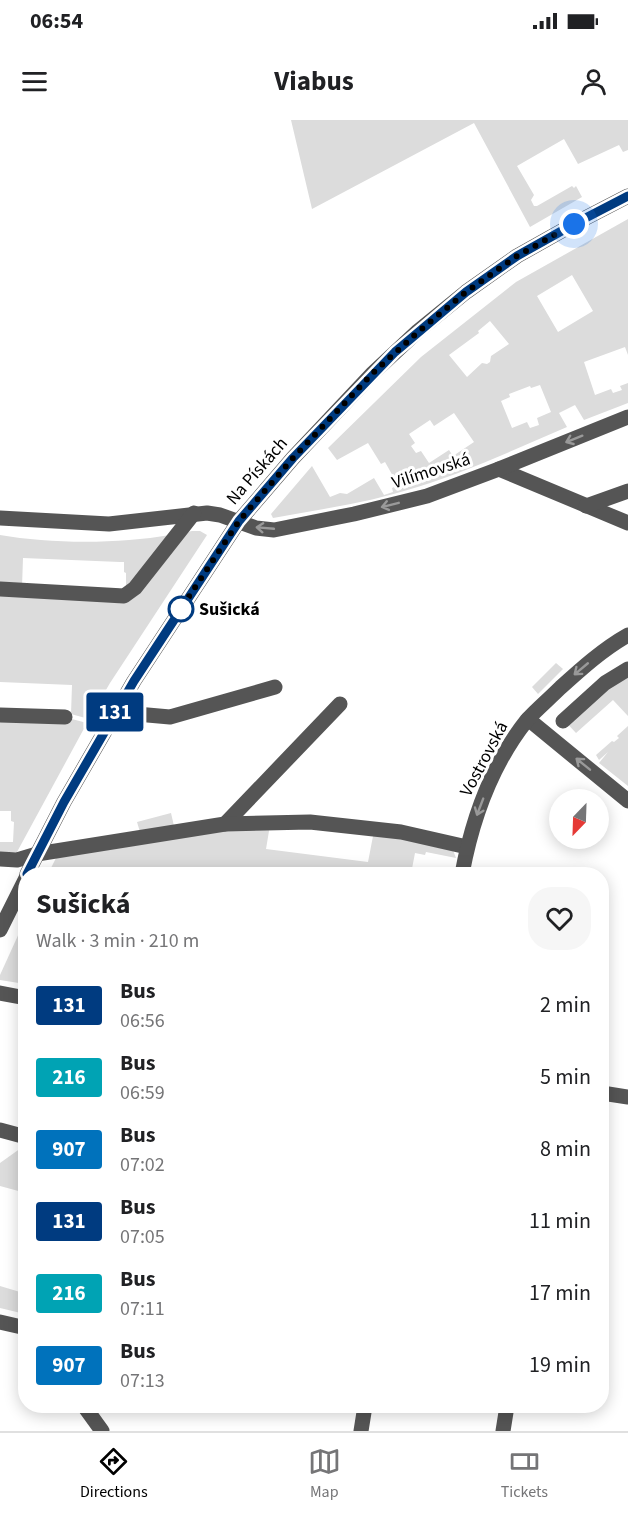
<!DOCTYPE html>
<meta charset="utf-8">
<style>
body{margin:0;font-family:"Source Sans 3",sans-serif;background:#f6f6f6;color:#202124;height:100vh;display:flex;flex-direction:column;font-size:22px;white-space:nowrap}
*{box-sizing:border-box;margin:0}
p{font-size:20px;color:#757577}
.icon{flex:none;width:33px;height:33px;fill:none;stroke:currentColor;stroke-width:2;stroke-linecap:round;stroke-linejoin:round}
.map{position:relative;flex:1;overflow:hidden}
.details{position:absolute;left:18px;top:747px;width:591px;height:546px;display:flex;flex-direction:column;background:#fff;border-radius:24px;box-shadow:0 3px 15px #0003}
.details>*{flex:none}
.badge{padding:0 12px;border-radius:4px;font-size:21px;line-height:39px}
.needle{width:39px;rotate:203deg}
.fabs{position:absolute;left:549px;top:669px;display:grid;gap:12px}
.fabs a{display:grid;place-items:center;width:60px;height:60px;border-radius:50%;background:#fff;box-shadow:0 3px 15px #0003;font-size:30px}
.you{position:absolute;width:30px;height:30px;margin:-15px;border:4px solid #fff;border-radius:50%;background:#1a73e8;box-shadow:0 0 0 9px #1a73e833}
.map>.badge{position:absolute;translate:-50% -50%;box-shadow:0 0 0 3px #fff}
.round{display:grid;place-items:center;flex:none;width:63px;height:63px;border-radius:24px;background:#f6f6f6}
.head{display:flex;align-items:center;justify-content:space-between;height:102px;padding:0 18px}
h1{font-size:28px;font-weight:700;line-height:45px}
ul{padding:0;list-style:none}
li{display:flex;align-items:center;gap:18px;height:72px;padding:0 18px}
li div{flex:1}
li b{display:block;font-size:22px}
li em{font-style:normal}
li .badge{min-width:66px;font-weight:700;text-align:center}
.status{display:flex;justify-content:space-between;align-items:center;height:42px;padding:0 30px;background:#fff;direction:ltr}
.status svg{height:16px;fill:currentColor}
header{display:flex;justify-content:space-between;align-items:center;height:78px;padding:0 18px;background:#fff;font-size:27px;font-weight:700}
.tab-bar{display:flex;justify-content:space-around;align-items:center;height:84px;border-top:2px solid #e0e0e0;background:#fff;font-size:16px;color:#757577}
.tab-bar a{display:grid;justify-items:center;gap:3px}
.tab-bar .current{color:#000}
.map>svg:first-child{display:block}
.green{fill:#dcdcdc;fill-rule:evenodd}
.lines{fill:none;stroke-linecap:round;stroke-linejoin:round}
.minor{stroke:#555;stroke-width:15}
.oneway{stroke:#999}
.line-casing{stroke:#fff;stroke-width:14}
.line{stroke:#003b80;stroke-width:9}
.walk{stroke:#000;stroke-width:6;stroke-dasharray:0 10.8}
.stop-dot{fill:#fff;stroke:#003b80;stroke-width:3}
.labels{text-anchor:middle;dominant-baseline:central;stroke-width:6;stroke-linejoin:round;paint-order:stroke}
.street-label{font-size:18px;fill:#000;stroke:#fff}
.stop-label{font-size:18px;font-weight:bold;fill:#000;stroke:#fff;text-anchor:start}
</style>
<div class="status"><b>06:54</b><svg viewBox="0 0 49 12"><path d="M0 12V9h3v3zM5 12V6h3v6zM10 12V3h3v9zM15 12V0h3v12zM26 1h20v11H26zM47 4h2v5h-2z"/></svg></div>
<header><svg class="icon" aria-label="menu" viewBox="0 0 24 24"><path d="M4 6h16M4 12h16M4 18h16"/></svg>Viabus<svg class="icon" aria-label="person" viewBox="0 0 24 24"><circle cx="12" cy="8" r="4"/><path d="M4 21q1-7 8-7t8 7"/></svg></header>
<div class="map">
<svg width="628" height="1311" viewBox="0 0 628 1311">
<rect width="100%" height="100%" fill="#fff"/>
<g class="green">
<path d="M291,0H628V30L623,32L619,25L578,44L564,19L517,46L534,75L531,80L534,86H537L572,66L574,68L576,66L582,77L530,107L474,3L312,89Z"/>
<path d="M628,99V235L625,227L584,242L595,275L611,269L613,273L622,270L620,266L628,263V283L584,300L575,285L559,293L567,307C513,330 460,355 404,371C361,384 316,390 273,398L271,394L312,346L330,377L340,373L347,374L374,358L384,375L393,372L392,368L398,365L385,342L381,344L368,323L337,340L328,328L421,237L516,162ZM572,155L593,191L558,212L537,176ZM490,201L509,224L491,236L490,242L487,244L482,243L467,257L449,235L479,213L478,211ZM540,265L551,292L537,298L539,305L530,308L527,302L512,308L501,281L510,277L509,274L530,266L531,268ZM454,293L474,322L453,336L449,330L429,343L421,331L416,333L411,326L415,323L409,314L430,300L434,306Z"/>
<path d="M192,411H200L207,415L110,563L89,599L71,594L72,565L0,562V473L125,479L183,413Z"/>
<path d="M0,415C51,424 119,424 170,415L126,470V453L124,452V442H120L23,438L22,467L0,465Z"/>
<path d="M556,543L563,549L538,574L532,567Z"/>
<path d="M628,546V596L613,580L576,613L563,599Z"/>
<path d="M68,598L87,603L17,732L0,733V722H13L14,702L11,701V691H0V600Z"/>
<path d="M628,606V666L599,643L608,632L599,640L596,635L612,621L614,622L619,618L617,616Z"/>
<path d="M171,693L174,706L140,712L137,702Z"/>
<path d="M270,705L266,729L368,742L374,711L453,730L456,738L426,732L425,735L415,733L411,754H48L58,734Z"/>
<path d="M25,800V835L22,853L25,854V864L0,860V855Z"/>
<path d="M21,1028L26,1030L25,1068H23L22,1072L0,1066V1043Z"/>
<path d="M0,1166L20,1172L22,1169L25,1170V1194L0,1188Z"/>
</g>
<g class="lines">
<g class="minor">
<path d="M499,349L628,403"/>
<path d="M586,386L628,371"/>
<path d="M0,398L109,404L207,393L220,395L256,408L274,410L354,394L427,376L499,349L628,297"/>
<path d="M0,469L124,476L135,468L194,393"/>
<path d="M114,592L170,597L275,567"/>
<path d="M0,595L65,597"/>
<path d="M528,599L628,681"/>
<path d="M563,601L605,563L628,549"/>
<path d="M225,704L340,584"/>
<path d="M0,739L17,740L37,734L225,704L310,702L401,712L467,727"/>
<path d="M27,754L64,682L134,561L239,401L293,338L373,253L418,211L466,172L517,136L574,104L628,76"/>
<path d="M462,754C472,700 492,644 527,600C537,589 549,579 560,568C581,549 603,529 628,515"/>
<path d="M0,810L26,758"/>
<path d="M0,873L26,878"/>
<path d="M602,973L628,977"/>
<path d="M0,1010L26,1017"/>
<path d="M0,1202L26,1208"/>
<path d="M84,1286L102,1311"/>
<path d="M361,1311L365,1286"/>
<path d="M503,1311L507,1286"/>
</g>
</g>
<defs><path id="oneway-shaft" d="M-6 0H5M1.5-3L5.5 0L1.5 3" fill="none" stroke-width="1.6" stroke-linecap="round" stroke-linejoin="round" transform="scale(1.5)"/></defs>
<g class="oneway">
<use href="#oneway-shaft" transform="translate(574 319) rotate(158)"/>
<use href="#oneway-shaft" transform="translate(390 385) rotate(166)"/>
<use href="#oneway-shaft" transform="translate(265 408) rotate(-175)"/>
<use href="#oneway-shaft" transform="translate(581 549) rotate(140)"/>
<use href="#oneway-shaft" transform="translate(583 644) rotate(-141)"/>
<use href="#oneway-shaft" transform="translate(480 687) rotate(111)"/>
</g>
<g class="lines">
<g class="line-casing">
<path id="line" d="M27,754L64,682L134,561L239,401L293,338L395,232L466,172L517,136L574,104L628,76"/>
</g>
<use href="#line" class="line"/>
<path class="walk" d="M181,489L176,496L239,401L293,338L373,253L418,212L466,172L517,136L574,104"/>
</g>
<circle class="stop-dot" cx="181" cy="489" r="12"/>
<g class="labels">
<g class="street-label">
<text transform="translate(257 351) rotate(-49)">Na Pískách</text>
<text transform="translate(431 351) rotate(-18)">Vilímovská</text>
<text transform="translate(484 639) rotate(-62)">Vostrovská</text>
</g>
<g class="stop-label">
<text x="199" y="489">Sušická</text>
</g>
</g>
</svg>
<div class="fabs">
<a><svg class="needle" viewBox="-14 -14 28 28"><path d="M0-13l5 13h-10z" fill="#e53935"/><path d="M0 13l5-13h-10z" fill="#757577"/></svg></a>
</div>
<div class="you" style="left:574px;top:104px"></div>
<b class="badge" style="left:115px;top:592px;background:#003b80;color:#fff">131</b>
<section class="details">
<div class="head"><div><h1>Sušická</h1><p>Walk · 3 min · 210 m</p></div><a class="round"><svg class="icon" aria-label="heart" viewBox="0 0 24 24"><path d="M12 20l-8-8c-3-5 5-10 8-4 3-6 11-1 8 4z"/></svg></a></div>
<ul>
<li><span class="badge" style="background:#003b80;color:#fff">131</span><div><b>Bus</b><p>06:56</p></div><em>2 min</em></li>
<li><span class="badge" style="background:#00a3b4;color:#fff">216</span><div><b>Bus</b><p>06:59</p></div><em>5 min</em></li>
<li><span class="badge" style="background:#0072bc;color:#fff">907</span><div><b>Bus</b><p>07:02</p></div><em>8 min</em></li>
<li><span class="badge" style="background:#003b80;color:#fff">131</span><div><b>Bus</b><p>07:05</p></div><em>11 min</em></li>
<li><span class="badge" style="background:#00a3b4;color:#fff">216</span><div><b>Bus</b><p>07:11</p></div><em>17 min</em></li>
<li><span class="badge" style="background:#0072bc;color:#fff">907</span><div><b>Bus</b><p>07:13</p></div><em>19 min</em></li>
</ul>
</section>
</div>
<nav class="tab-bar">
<a class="current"><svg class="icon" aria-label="directions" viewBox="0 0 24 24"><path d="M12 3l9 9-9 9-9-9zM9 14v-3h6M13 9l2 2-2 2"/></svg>Directions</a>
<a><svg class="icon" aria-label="map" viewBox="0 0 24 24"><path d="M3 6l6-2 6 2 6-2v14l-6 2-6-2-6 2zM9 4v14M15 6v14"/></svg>Map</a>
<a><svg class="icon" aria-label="tickets" viewBox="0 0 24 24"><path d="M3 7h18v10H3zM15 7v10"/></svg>Tickets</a>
</nav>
